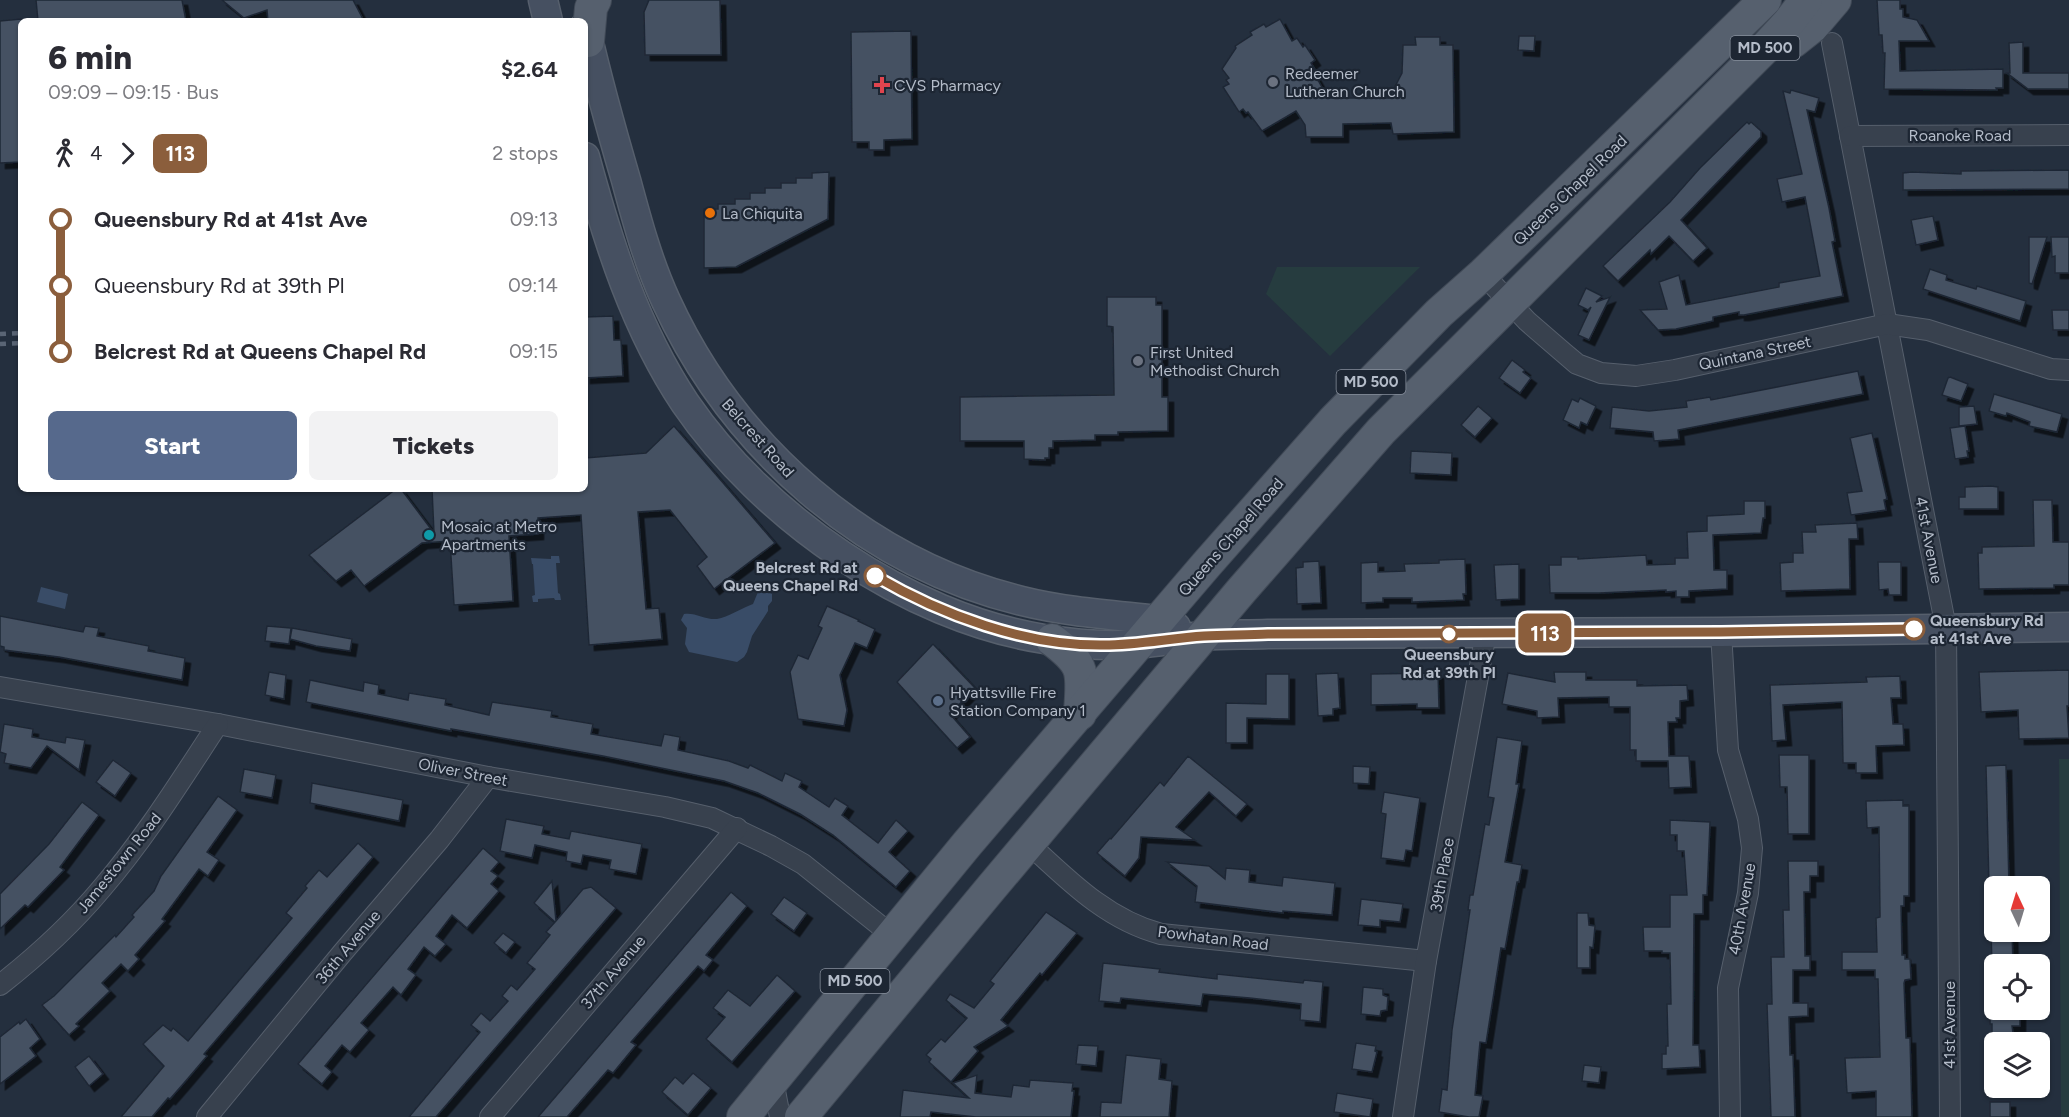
<!DOCTYPE html>
<meta charset="utf-8">
<style>
body{margin:0;font-family:Figtree,sans-serif;background:#f2f2f3;color:#2b2b33;height:100vh;display:flex;flex-direction:column;font-size:22px;white-space:nowrap}
*{box-sizing:border-box;margin:0}
p{font-size:20px;color:#7c7c81}
.icon{flex:none;width:33px;height:33px;fill:none;stroke:currentColor;stroke-width:2;stroke-linecap:round;stroke-linejoin:round}
.map{position:relative;flex:1;overflow:hidden}
.side{position:absolute;left:18px;top:18px;width:570px;height:474px;display:flex;flex-direction:column;background:#fff;border-radius:9px;box-shadow:0 2px 4px #0004}
.side>*{flex:none}
.badge{padding:0 12px;border-radius:9px;font-size:21px;line-height:39px}
.needle{width:39px;rotate:356deg}
.fabs{position:absolute;left:1984px;top:876px;display:grid;gap:12px}
.fabs a{display:grid;place-items:center;width:66px;height:66px;border-radius:9px;background:#fff;box-shadow:0 2px 4px #0004;font-size:30px}
.map>.badge{position:absolute;translate:-50% -50%;box-shadow:0 0 0 3px #fff}
.legs{display:flex;align-items:center;gap:9px;height:66px;padding:0 30px;font-size:20px}
.legs p{margin-inline-start:auto}
.head{display:flex;align-items:center;justify-content:space-between;height:102px;padding:0 30px}
h1{font-size:33px;font-weight:800;line-height:45px}
.button{display:flex;gap:12px;margin-top:auto;padding:12px 30px}
.button a{flex:1;height:69px;border-radius:9px;background:#56698c;color:#fff;font-size:24px;font-weight:800;line-height:69px;text-align:center}
.button a+a{background:#f2f2f3;color:#2b2b33}
ul{padding:0 30px;list-style:none}
li{display:flex;align-items:center;gap:21px;height:66px;font-size:22px}
li i{display:grid;place-items:center;width:9px;height:100%;margin:0 8px;background:currentColor}
li i::after{content:'';width:15px;height:15px;margin:-8px;border:4px solid;border-radius:50%;background:#fff}
li p{margin-inline-start:auto}
li:first-child i{background:linear-gradient(#0000 50%,currentColor 0)}
li:last-child i{background:linear-gradient(currentColor 50%,#0000 0)}
.map>svg:first-child{display:block}
.green{fill:#263c3f}
.water{fill:#394c67}
.building{fill:#455162;stroke:#1f2835;stroke-width:1.5;filter:url(#shadow)}
.lines{fill:none;stroke-linecap:round;stroke-linejoin:round}
.street-casing{stroke:#565f6c;stroke-width:22}
.secondary-casing{stroke:#565f6c;stroke-width:31}
.primary-casing{stroke:#414a57;stroke-width:34}
.street{stroke:#38414e;stroke-width:20}
.secondary{stroke:#465061;stroke-width:28}
.primary{stroke:#56606e;stroke-width:32}
.rail{stroke:#5a6575;stroke-width:4.5;stroke-dasharray:6 6;stroke-linecap:butt}
.line-1-casing{stroke:#fff;stroke-width:14}
.line-1{stroke:#8b5e3c;stroke-width:9}
.worship-dot{fill:#6b7280;stroke:#1d2633;stroke-width:2}
.health-dot{fill:#e0444e;stroke:#1d2633;stroke-width:2}
.food-dot{fill:#e8710a;stroke:#1d2633;stroke-width:2}
.culture-dot{fill:#0f9aa8;stroke:#1d2633;stroke-width:2}
.stop-1-dot{fill:#fff;stroke:#8b5e3c;stroke-width:3}
.service-dot{fill:#5c6f8a;stroke:#1d2633;stroke-width:2}
.labels{text-anchor:middle;dominant-baseline:central;stroke-width:4.5;stroke-linejoin:round;paint-order:stroke}
.shield{fill:#1d2633;stroke:#878f9c;stroke-width:1.5}
.shield-label{font-size:15px;font-weight:bold;fill:#b4bcc9}
.poi-label{font-size:16px;fill:#b4bcc9;stroke:#1d2633;text-anchor:start}
.street-label{font-size:16px;fill:#b4bcc9;stroke:#1d2633}
.stop-label{font-size:16px;font-weight:bold;fill:#b4bcc9;stroke:#1d2633;text-anchor:end}
</style>
<div class="map">
<svg width="2069" height="1117" viewBox="0 0 2069 1117">
<defs>
<filter id="shadow"><feDropShadow dx="5.5" dy="5.5" stdDeviation="0" flood-color="#0009"/></filter>
</defs>
<rect width="100%" height="100%" fill="#242f3e"/>
<g class="green">
<path d="M1277,267H1420L1330,356L1266,294Z"/>
<path d="M2059,759H2069V1117H2061Z"/>
</g>
<g class="water">
<path d="M551,556H559L560,563H556L558,593L560,594L561,600H555L554,598L538,599V602H533L532,596L535,595L533,564H532L531,558L551,559Z"/>
<path d="M41,587L68,594L65,609L37,602Z"/>
<path d="M765,590L772,594V601L768,606V611L752,636L747,652L744,657L737,662L689,652L685,644L687,628L681,620L684,614C695,612 705,620 717,619C728,617 742,608 753,604L758,592Z"/>
</g>
<g class="building">
<path d="M36,0H182L186,21H38Z"/>
<path d="M222,0H353L364,21H268L267,10L244,18Z"/>
<path d="M649,0H720L721,55H645L644,12Z"/>
<path d="M1877,0H1900V9H1903V17L1917,20L1929,41H1899L1900,71L2003,69V88H1996L1997,90L1884,89L1885,53H1883L1882,35H1879Z"/>
<path d="M21,19V162L0,163V21Z"/>
<path d="M1280,19L1292,41L1297,38L1303,47L1305,45L1315,60L1311,63L1316,71L1314,73L1328,98H1389L1402,73L1403,45H1416L1415,37H1440V45H1453L1454,132L1393,134L1391,123L1343,124V137H1306L1305,125L1296,111L1262,131L1248,112L1246,113L1243,109L1239,112L1223,87L1229,84L1226,80L1229,78L1222,69L1236,48L1235,46L1252,35L1250,32L1264,24L1266,27Z"/>
<path d="M911,31L912,139L884,140V150H869V142H852L851,32Z"/>
<path d="M1519,36H1535L1534,51L1518,50Z"/>
<path d="M2023,42V73H2069V89H2028L2007,73H2010L2009,43Z"/>
<path d="M1791,90L1819,98L1815,112L1807,110L1829,208L1835,241L1832,242L1843,296L1744,315H1739V312L1713,317V321L1676,329L1658,330L1640,310L1667,309L1659,282L1679,275L1686,305L1779,287V283L1820,276L1805,197L1782,202L1777,179L1802,174L1783,91L1790,93Z"/>
<path d="M1747,122L1749,124L1751,122L1761,131V137L1681,220L1707,248L1693,261L1669,236L1651,254L1650,250L1618,281L1603,266L1670,202L1700,168Z"/>
<path d="M2069,170V189L1903,190V173L1912,172L1961,174V171Z"/>
<path d="M829,172L828,219L736,267L704,268V209H718V204H735V199H750V193H765V188H781V183H796V178H812V173Z"/>
<path d="M1933,216L1938,240L1916,245L1911,220Z"/>
<path d="M2029,237H2047L2032,284L2029,283Z"/>
<path d="M2051,237H2069V273H2055V256L2052,257Z"/>
<path d="M1930,269L1947,275L1946,280L1976,289L1977,286L2026,301L2020,321L1923,289Z"/>
<path d="M1586,288L1602,296L1596,302L1610,297L1589,340L1578,335L1591,307L1588,310L1578,305Z"/>
<path d="M1107,297H1156V305H1162V397H1168V431L1118,432V435H1095V440L1053,441V448H1049V458H1045V460L1024,459V441H960V397L1114,395L1113,327L1107,326Z"/>
<path d="M2052,310H2069V330H2053Z"/>
<path d="M613,316L614,340H621L623,376L585,378V317Z"/>
<path d="M1512,360L1525,370L1523,372L1531,378L1520,393L1499,378Z"/>
<path d="M1858,371L1863,394L1678,430L1679,439L1654,441L1653,432L1610,428L1612,407L1649,411L1687,407L1686,401L1710,397L1711,400Z"/>
<path d="M1950,377L1968,384L1961,401L1942,395L1948,378Z"/>
<path d="M1994,394L2062,414L2057,432L2029,426L2030,422L2007,413L2006,416L1989,411Z"/>
<path d="M1580,398L1596,406L1587,425L1581,422L1579,428L1563,420L1572,399L1578,402Z"/>
<path d="M1478,406L1492,418L1475,437L1461,425Z"/>
<path d="M1974,406L1977,424L1959,426V407Z"/>
<path d="M674,426L775,543L714,589L697,566L707,557L670,510L638,512L646,609L659,608L662,639L589,645L581,515L538,518V534L509,536L513,601L454,605L450,541L422,543L364,586L351,570L336,581L309,555L396,489H401L434,533L432,489H585V458L646,453Z"/>
<path d="M1965,426L1969,451H1967L1968,457L1955,459L1950,428Z"/>
<path d="M1872,433L1887,499L1884,500L1886,510L1851,515L1847,493L1862,491L1850,438Z"/>
<path d="M1411,451L1452,453L1451,475L1410,473Z"/>
<path d="M1991,486L1998,487V509H1959V497H1965V487Z"/>
<path d="M2033,500H2052L2053,542H2069V585H2054V588L1979,589L1978,553H1982V547L2034,546Z"/>
<path d="M1744,501H1765V518H1763L1761,533L1713,535L1714,570H1727V589L1689,591V597H1676V591L1666,592V590L1599,593H1550L1549,565H1561V557H1578V559L1646,555L1647,565L1675,564V558H1688L1687,532L1707,531V516L1744,514Z"/>
<path d="M1857,523L1858,539H1849L1850,589L1781,591L1780,563L1793,562V553H1803L1802,532H1816L1815,525Z"/>
<path d="M1465,559L1466,594H1463L1464,600L1412,602V598H1383V602L1361,603V563L1378,562V572L1405,571L1404,564L1439,563V560Z"/>
<path d="M1319,561L1321,603L1297,604L1296,568L1303,567V562Z"/>
<path d="M1878,562H1901V595H1889L1888,589L1879,590Z"/>
<path d="M1519,564V599L1496,600L1494,565Z"/>
<path d="M827,606L859,620L858,621L875,629L867,648L855,643L840,675L847,710L844,726L798,719L790,672L798,655L808,659L822,628L818,626Z"/>
<path d="M0,616L83,632L85,626L99,628L97,636L149,646L148,651L185,658L182,680L59,657L4,650V647L0,646Z"/>
<path d="M267,626L291,628L289,644L265,641Z"/>
<path d="M292,628L352,639L350,651L316,646L290,639Z"/>
<path d="M933,644L975,688L950,714L970,737L957,748L897,682Z"/>
<path d="M2069,670V706H2067L2069,738L2019,739L2018,710L1981,712L1979,672Z"/>
<path d="M269,672L286,675L284,699L265,695Z"/>
<path d="M1554,672H1586V680H1637V686L1687,685L1688,700L1680,701V718H1676L1677,722H1668L1669,756H1689L1691,787L1669,788L1668,761H1636V750H1630V707H1609V697L1558,698L1559,717L1537,718V711L1502,704L1508,673L1555,682Z"/>
<path d="M1338,673L1340,708L1333,709V715L1318,716L1316,674Z"/>
<path d="M1438,673L1439,708H1417V704L1371,705V674Z"/>
<path d="M1266,674H1289V719L1247,718V743H1226V703L1266,704Z"/>
<path d="M1900,676L1901,698H1891L1893,724H1903L1904,745L1876,746L1877,773H1856V763H1843L1842,702L1783,705L1786,740L1772,741L1770,685L1867,682L1866,677Z"/>
<path d="M310,680L363,691L364,682L379,685L378,694L408,700L409,693L446,699L445,705L489,715L492,702L552,711L551,717L593,724L591,734L661,746L664,734L680,737L678,750L729,761L748,768L750,765L782,781L785,773L802,781L799,787L829,807L835,798L848,806L842,815L878,843L896,820L908,831L889,852L910,871L896,887L833,835L800,814L758,793L724,781L603,756L451,729V731L306,702Z"/>
<path d="M4,724L33,729L32,737L65,743L66,737L85,740L79,770L47,746L31,768L4,763L6,754L0,752Z"/>
<path d="M1497,737L1522,741L1516,784H1519L1505,862L1522,865L1519,882H1517L1505,949L1501,948L1486,1043L1480,1042L1475,1095L1483,1096L1479,1117H1469L1439,1112L1442,1089L1447,1090L1452,1030L1470,910H1468L1470,895H1473L1485,824L1489,825L1494,798L1488,797Z"/>
<path d="M1779,755H1809V834H1788L1787,787H1780Z"/>
<path d="M1188,756L1247,804L1236,816L1209,792L1176,827L1195,840L1141,837L1139,858L1125,876L1097,853L1110,838L1111,839L1160,782L1164,786Z"/>
<path d="M113,760L131,773L115,796L96,782Z"/>
<path d="M2006,765L2009,886H1989L1986,766Z"/>
<path d="M1353,766L1370,767L1369,784L1353,783Z"/>
<path d="M244,769L276,775L272,798L240,792Z"/>
<path d="M312,783L403,800L399,821L310,803Z"/>
<path d="M1384,792L1420,798L1412,851L1406,850L1404,861L1381,858L1386,814L1381,813Z"/>
<path d="M218,796L237,810L207,852L219,860L208,876L199,869L162,919L165,921L135,955L139,959L128,971L121,964L102,983L110,991L76,1024L79,1026L69,1035L42,1005L54,996L115,935L116,937L134,917L132,915L154,891L161,876Z"/>
<path d="M1903,800V806H1909V896H1904V906H1901L1902,955H1905V959H1910L1911,979L1905,980L1904,983L1906,1038H1910L1912,1117H1876V1091L1847,1093L1845,1058L1880,1057L1878,979H1875V970H1842V952H1877L1876,918L1880,917L1879,827L1867,828L1866,801Z"/>
<path d="M82,802L99,815L60,867L64,870L28,907L25,905L0,929V894L49,844Z"/>
<path d="M506,819L544,826L542,834L569,839L571,831L642,844L636,874L609,869L611,860L583,855L581,864L566,861L567,852L535,845L532,858L500,851Z"/>
<path d="M1670,820L1710,822L1707,895H1703V914H1694L1693,1045H1699L1700,1067L1662,1069V1054H1666V1046H1668L1667,1004H1671L1670,953H1662V951H1644L1643,927H1670V895H1687L1684,851H1677V835H1670Z"/>
<path d="M358,843L373,857L204,1054L207,1056L184,1083L170,1099L168,1098L152,1117H121L164,1066L143,1044L163,1025L171,1031L173,1028L188,1041L292,918L286,913L307,888L305,886L319,870L327,877Z"/>
<path d="M483,848L499,862L491,871L498,876L491,884L499,891L467,928L452,915L436,936L446,944L435,956L424,947L408,969L416,975L401,995L393,987L361,1023L369,1030L350,1052L342,1045L325,1066L332,1072L322,1084L298,1064Z"/>
<path d="M1788,861H1818V876H1810V892H1804L1805,956H1810V970H1793V1003H1808V1016L1789,1017L1790,1055H1793L1795,1117H1771L1767,1004H1772L1771,957H1784L1783,910H1789Z"/>
<path d="M1167,862L1209,866L1225,879L1226,868L1250,870L1249,882L1282,886L1283,877L1335,883L1332,915L1283,911V913L1195,902L1197,886Z"/>
<path d="M552,881L556,921L583,889L591,887L616,908L436,1117H409L480,1032L471,1025L481,1013L490,1021L508,1001L502,996L511,985L517,990L535,969L527,963L550,935L546,932L555,922L534,903Z"/>
<path d="M731,892L747,906L706,955L713,960L704,971L698,966L631,1042L636,1045L613,1073L608,1070L567,1117H538Z"/>
<path d="M784,897L807,913L794,931L771,914Z"/>
<path d="M1361,899L1403,904L1400,922L1380,920V927L1358,925Z"/>
<path d="M1046,912L1077,933L1042,975L1040,973L1001,1020L1008,1026L974,1047L978,1051L951,1082L929,1062L931,1059L926,1055L941,1039L945,1042L967,1018L946,1000L950,994L974,1008L994,984L990,981Z"/>
<path d="M1577,913H1588L1589,925L1595,926L1593,948L1590,947V968H1577Z"/>
<path d="M1991,932H2012L2013,964H1992Z"/>
<path d="M503,933L515,942L506,953L494,943Z"/>
<path d="M1103,963L1160,969L1159,972L1217,979V974L1303,983L1304,980L1323,982L1320,1022L1300,1020L1301,1004L1250,998L1203,994L1201,1006L1121,998L1120,1003L1099,1001Z"/>
<path d="M777,975L795,991L732,1062L706,1039L725,1017L713,1008L728,990L750,1006Z"/>
<path d="M1363,987L1383,989V995L1388,997L1387,1010L1381,1011L1380,1016L1361,1014Z"/>
<path d="M1990,1010H2020V1026H2012L2013,1033H1992V1024H1990Z"/>
<path d="M26,1019L40,1039L30,1048L36,1056L0,1084V1037L19,1022L20,1024Z"/>
<path d="M1356,1043L1376,1046L1375,1051L1377,1052L1372,1072L1352,1069Z"/>
<path d="M1078,1045L1098,1046L1096,1066L1076,1064Z"/>
<path d="M1126,1055L1161,1059L1159,1079L1172,1081L1169,1117H1100L1101,1102L1121,1103Z"/>
<path d="M89,1056L103,1074L89,1086L75,1067Z"/>
<path d="M1584,1065L1601,1067L1599,1083L1582,1081Z"/>
<path d="M693,1073L711,1088L688,1115L662,1092L675,1077L683,1084Z"/>
<path d="M977,1075L975,1093L1011,1097L1013,1085L1029,1087L1030,1080L1073,1083L1072,1091H1074L1071,1117H976L931,1112L930,1117H900L903,1090L969,1098L953,1083Z"/>
<path d="M1337,1093L1373,1099L1370,1117L1334,1112Z"/>
<rect x="1990" y="1102" width="20" height="15"/>
</g>
<g class="lines">
<g class="street-casing">
<g id="street">
<path d="M1832,43L1946,628L1950,1117"/>
<path d="M1850,136L2069,135"/>
<path d="M1483,274L1527,321L1564,353L1577,364L1601,373L1636,376L1675,370L1887,324L1928,330L2051,369L2069,370"/>
<path d="M1721,632L1728,750L1748,819L1752,848L1748,893L1728,988L1730,1117"/>
<path d="M0,687L218,724L488,777L665,807L712,818L771,846L803,864L893,936"/>
<path d="M1028,843C1068,880 1107,920 1161,934L1426,961"/>
<path d="M0,985C37,956 72,924 102,888C146,837 181,780 218,724"/>
<path d="M773,1080L780,1117"/>
<path d="M207,1117L343,952L439,840L488,777"/>
<path d="M490,1117L737,828"/>
<path d="M1403,1117L1426,961L1486,633"/>
</g>
</g>
<g class="secondary-casing">
<g id="secondary">
<path d="M543,0L548,21"/>
<path d="M585,26C597,78 611,129 626,180C637,221 648,262 666,301C733,447 865,563 1022,601C1066,612 1113,615 1158,620L1176,627"/>
<path d="M585,157C608,242 635,328 685,403C763,517 906,617 1044,639C1075,644 1106,647 1137,644C1159,642 1181,638 1203,636C1224,634 1246,635 1268,634L1721,632L2069,627"/>
</g>
</g>
<g class="primary-casing">
<g id="primary">
<path d="M588,41L591,8L595,0"/>
<path d="M1793,42L1812,27L1835,0"/>
<path d="M1052,640C1087,666 1082,673 1080,714"/>
<path d="M743,1117L967,844L1206,565L1333,421L1439,313L1483,274L1765,0"/>
<path d="M801,1117L991,888L1241,591L1381,431L1765,48L1789,22L1806,0"/>
</g>
</g>
<use href="#street" class="street"/>
<use href="#secondary" class="secondary"/>
<use href="#primary" class="primary"/>
<g class="rail">
<path d="M0,334L21,333"/>
<path d="M0,344L21,343"/>
</g>
</g>
<g class="lines">
<g class="line-1-casing">
<path id="line-1" d="M875,576C942,615 1025,646 1104,645C1138,645 1171,638 1204,636C1225,635 1247,635 1268,634L1721,632L1914,629"/>
</g>
<use href="#line-1" class="line-1"/>
</g>
<g class="worship-dot">
<circle cx="1273" cy="82" r="6"/>
<circle cx="1138" cy="361" r="6"/>
</g>
<path class="health-dot" d="M879 76h6v6h6v6h-6v6h-6v-6h-6v-6h6z"/>
<circle class="food-dot" cx="710" cy="213" r="6"/>
<circle class="culture-dot" cx="429" cy="535" r="6"/>
<g class="stop-1-dot">
<circle cx="875" cy="576" r="10"/>
<circle cx="1914" cy="629" r="10"/>
<circle cx="1449" cy="634" r="8"/>
</g>
<circle class="service-dot" cx="938" cy="701" r="6"/>
<g class="labels">
<g class="shield">
<rect x="1730.5" y="36" width="69" height="24" rx="4.5"/>
<rect x="1336.5" y="370" width="69" height="24" rx="4.5"/>
<rect x="820.5" y="969" width="69" height="24" rx="4.5"/>
</g>
<g class="shield-label">
<text x="1765" y="48">MD 500</text>
<text x="1371" y="382">MD 500</text>
<text x="855" y="981">MD 500</text>
</g>
<g class="poi-label">
<text x="1285" y="73">Redeemer<tspan x="1285" dy="18">Lutheran Church</tspan></text>
<text x="894" y="85">CVS Pharmacy</text>
<text x="722" y="213">La Chiquita</text>
<text x="1150" y="352">First United<tspan x="1150" dy="18">Methodist Church</tspan></text>
<text x="441" y="526">Mosaic at Metro<tspan x="441" dy="18">Apartments</tspan></text>
<text x="950" y="692">Hyattsville Fire<tspan x="950" dy="18">Station Company 1</tspan></text>
</g>
<g class="street-label">
<text x="1960" y="135">Roanoke Road</text>
<text transform="translate(1570 190) rotate(-44)">Queens Chapel Road</text>
<text transform="translate(1755 353) rotate(-12)">Quintana Street</text>
<text transform="translate(758 438) rotate(48)">Belcrest Road</text>
<text transform="translate(1231 537) rotate(-49)">Queens Chapel Road</text>
<text transform="translate(1929 540) rotate(79)">41st Avenue</text>
<text transform="translate(463 772) rotate(11)">Oliver Street</text>
<text transform="translate(119 863) rotate(-51)">Jamestown Road</text>
<text transform="translate(1442 875) rotate(-80)">39th Place</text>
<text transform="translate(1742 909) rotate(-80)">40th Avenue</text>
<text transform="translate(1213 938) rotate(7)">Powhatan Road</text>
<text transform="translate(348 947) rotate(-50)">36th Avenue</text>
<text transform="translate(613 972) rotate(-50)">37th Avenue</text>
<text transform="translate(1949 1025) rotate(-90)">41st Avenue</text>
</g>
<g class="stop-label">
<text x="858" y="567">Belcrest Rd at<tspan x="858" dy="18">Queens Chapel Rd</tspan></text>
<text x="1930" y="620" text-anchor="start">Queensbury Rd<tspan x="1930" dy="18">at 41st Ave</tspan></text>
<text x="1449" y="654" text-anchor="middle">Queensbury<tspan x="1449" dy="18">Rd at 39th Pl</tspan></text>
</g>
</g>
</svg>
<div class="fabs">
<a><svg class="needle" viewBox="-14 -14 28 28"><path d="M0-13l5 13h-10z" fill="#e53935"/><path d="M0 13l5-13h-10z" fill="#7c7c81"/></svg></a>
<a><svg class="icon" aria-label="locate" viewBox="0 0 24 24"><circle cx="12" cy="12" r="6"/><path d="M12 2v4M12 18v4M2 12h4M18 12h4"/></svg></a>
<a><svg class="icon" aria-label="layers" viewBox="0 0 24 24"><path d="M12 4l9 5-9 5-9-5zM3 14l9 5 9-5"/></svg></a>
</div>
<b class="badge" style="left:1545px;top:633px;background:#8b5e3c;color:#fff">113</b>
<section class="side">
<div class="head"><div><h1>6 min</h1><p>09:09 – 09:15 · Bus</p></div><b>$2.64</b></div>
<div class="legs"><svg class="icon" aria-label="walk" viewBox="0 0 24 24"><circle cx="13" cy="4" r="2"/><path d="M13 8l-2 6 4 7M11 14l-3 7M7 12l3-4h3l4 4"/></svg>4<svg class="icon" aria-label="forward" viewBox="0 0 24 24"><path d="M9 5l7 7-7 7"/></svg><b class="badge" style="background:#8b5e3c;color:#fff">113</b><p>2 stops</p></div>
<ul>
<li><i style="color:#8b5e3c"></i><b>Queensbury Rd at 41st Ave</b><p>09:13</p></li>
<li><i style="color:#8b5e3c"></i><span>Queensbury Rd at 39th Pl</span><p>09:14</p></li>
<li><i style="color:#8b5e3c"></i><b>Belcrest Rd at Queens Chapel Rd</b><p>09:15</p></li>
</ul>
<div class="button"><a>Start</a><a>Tickets</a></div>
</section>
</div>
